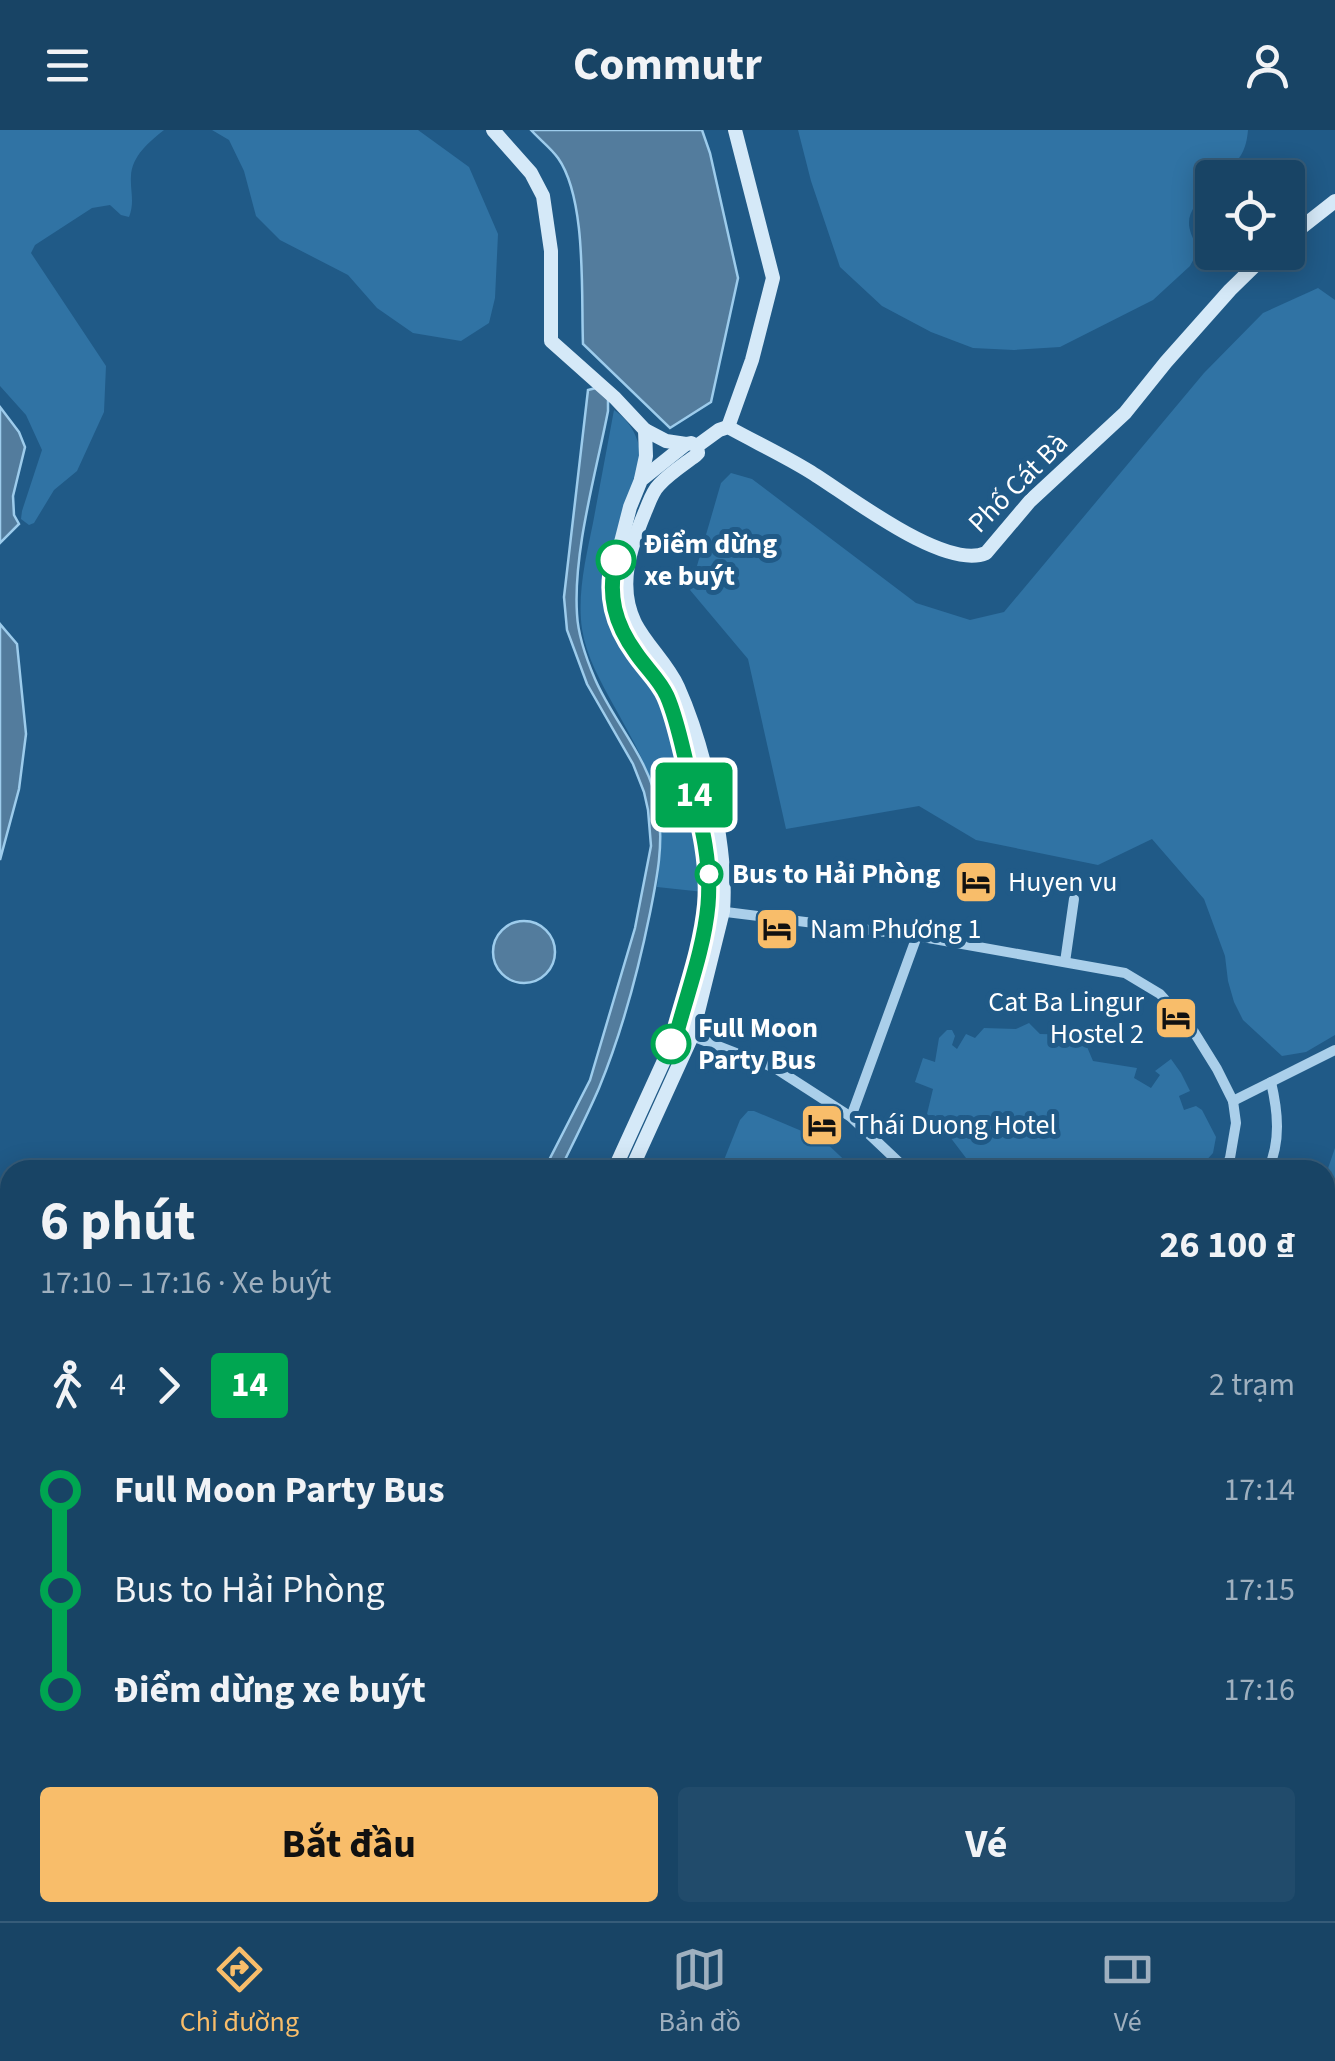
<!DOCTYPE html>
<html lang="vi">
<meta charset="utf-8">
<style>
body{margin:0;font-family:"Source Sans 3",sans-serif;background:#214b6b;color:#f1f3f6;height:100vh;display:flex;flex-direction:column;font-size:38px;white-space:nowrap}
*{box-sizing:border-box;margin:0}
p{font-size:32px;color:#9fb0bf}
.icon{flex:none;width:55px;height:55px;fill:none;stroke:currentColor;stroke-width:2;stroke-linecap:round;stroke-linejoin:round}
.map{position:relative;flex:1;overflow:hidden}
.drawer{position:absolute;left:0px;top:1030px;width:1335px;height:762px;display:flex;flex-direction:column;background:#184465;border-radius:30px 30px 0 0;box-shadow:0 5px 25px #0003,0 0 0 2px #365c79}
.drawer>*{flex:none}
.badge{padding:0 20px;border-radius:8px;font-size:35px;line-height:65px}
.controls{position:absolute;left:1195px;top:30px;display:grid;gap:20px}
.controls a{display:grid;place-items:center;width:110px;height:110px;border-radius:10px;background:#184465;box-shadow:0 5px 25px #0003,0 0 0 2px #365c79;font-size:50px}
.map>.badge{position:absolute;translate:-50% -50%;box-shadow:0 0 0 5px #fff}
.legs{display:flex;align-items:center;gap:15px;height:110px;padding:0 40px;font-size:32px}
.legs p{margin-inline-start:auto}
.summary{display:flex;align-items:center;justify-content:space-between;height:170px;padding:0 40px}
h1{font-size:55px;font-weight:700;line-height:75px}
.cta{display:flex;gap:20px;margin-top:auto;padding:20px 40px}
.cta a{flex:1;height:115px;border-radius:10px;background:#f8bd6a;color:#111;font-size:40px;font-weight:700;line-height:115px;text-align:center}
.cta a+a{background:#214b6b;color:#f1f3f6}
ul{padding:0 40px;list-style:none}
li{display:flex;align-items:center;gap:35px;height:100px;font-size:38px}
li i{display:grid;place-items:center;width:15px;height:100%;margin:0 12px;background:currentColor}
li i::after{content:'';width:25px;height:25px;margin:-12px;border:8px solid;border-radius:50%;background:#184465}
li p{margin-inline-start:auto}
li:first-child i{background:linear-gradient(#0000 50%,currentColor 0)}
li:last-child i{background:linear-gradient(currentColor 50%,#0000 0)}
header{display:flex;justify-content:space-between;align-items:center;height:130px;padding:0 40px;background:#184465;font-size:45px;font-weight:700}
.menu{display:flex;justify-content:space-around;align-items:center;height:140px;border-top:2px solid #365c79;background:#184465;font-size:28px;color:#9fb0bf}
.menu a{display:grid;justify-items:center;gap:5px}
.menu .on{color:#f8bd6a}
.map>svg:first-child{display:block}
.green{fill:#3073a4}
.water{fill:#537c9d;stroke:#9dccec;stroke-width:2.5}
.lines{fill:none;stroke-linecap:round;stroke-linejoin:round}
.street{stroke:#aacfea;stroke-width:10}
.secondary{stroke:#d5e9f8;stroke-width:14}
.line-1-casing{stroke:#fff;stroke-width:22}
.line-1{stroke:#00a651;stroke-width:15}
.stop-1-dot{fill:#fff;stroke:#00a651;stroke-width:5}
.labels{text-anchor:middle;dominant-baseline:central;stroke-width:10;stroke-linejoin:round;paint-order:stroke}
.street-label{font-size:28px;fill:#fff;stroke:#205a87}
.stop-label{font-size:28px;font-weight:bold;fill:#fff;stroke:#205a87;text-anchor:start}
.poi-label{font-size:28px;fill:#fff;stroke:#205a87;text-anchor:start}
</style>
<header><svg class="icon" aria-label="menu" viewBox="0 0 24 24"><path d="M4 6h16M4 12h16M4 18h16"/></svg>Commutr<svg class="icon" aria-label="person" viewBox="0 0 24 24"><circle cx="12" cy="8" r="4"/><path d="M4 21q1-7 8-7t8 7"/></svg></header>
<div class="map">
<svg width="1335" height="1791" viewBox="0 0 1335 1791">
<rect width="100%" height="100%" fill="#205a87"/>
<g class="green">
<path d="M0,0H164C149,12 132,26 131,46C130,61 135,72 129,87L121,85L110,75L92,78L35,115L31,123L106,236L104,282L77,341L54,360L34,393L29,395L21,389L22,381L42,320L26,285L0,256Z"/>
<path d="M212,0H418L469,37L498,104L495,168L489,193L461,211L413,203L377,178L348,145L280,110L256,86L244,41L229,10Z"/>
<path d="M798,0H1248C1246,24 1238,31 1221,47L1212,48V56C1190,80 1180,89 1199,119L1190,136L1153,170L1060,217L1014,220L973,218L931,202L882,176L840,137L811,51Z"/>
<path d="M1318,158L1335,170V905L1306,922L1282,926L1243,890L1234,872L1228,851L1225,826L1204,769L1152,709L1098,735L976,710L919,676L786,699L748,529L690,460L721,353L731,343L752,349L916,473L970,490L1004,482L1204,243L1263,183Z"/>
<path d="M614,280C631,292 637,305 641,324L652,332L606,462L622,480L647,527L664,546L674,564L712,700L716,728L713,763L657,757C668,674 653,646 614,576C601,552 586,526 582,499C577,464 586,427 593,393C600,355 607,318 614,280Z"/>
<path d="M1029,893L1040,904L1082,905L1093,931L1137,938L1134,948L1151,958L1160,945L1155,941L1171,929L1181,943L1190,961L1179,966L1184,980L1196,976L1202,980L1216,1007L1213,1023L1204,1033L1193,1035L1185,1032L1166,1040H956L966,1028L947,1003L948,998L939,988L934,991L927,984L933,959L915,952L923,928L935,932L939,908L947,900H952L955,906L952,915L957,919L966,904L975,908L984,898L1016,899Z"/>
<path d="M748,981H754L823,1010L855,1040H720L740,990Z"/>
<path d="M1335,1018V1248L1325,1261V1047Z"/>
<path d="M0,1314L10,1322V1782L91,1783L88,1791H0Z"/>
<path d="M1325,1406H1335V1791H775L772,1783L1325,1782Z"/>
<path d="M372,1783H514L515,1791H374Z"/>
<path d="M570,1783H679V1791H578Z"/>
</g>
<g class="water">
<path d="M531,0H702L710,23L738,148L711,272L670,298L583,214C581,165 587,69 558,28C551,18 539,9 531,0Z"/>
<path d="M596,258L608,269V281C596,343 573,422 577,484C578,506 586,528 595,549C614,593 650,629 658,678C664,714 657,748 650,783C638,842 622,902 599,958C587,986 573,1013 560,1040H544L590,950L635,798L651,716L648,680L644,662L633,634L587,554L567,500L564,467L588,260Z"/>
<path d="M0,277L19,302L25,317L13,366L14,385L19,394L0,413Z"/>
<path d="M0,494L17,514L26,604L19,659L0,730Z"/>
<circle cx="524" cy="822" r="31"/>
<path d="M318,1783L336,1791H120V1782Z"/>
</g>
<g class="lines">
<g class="street">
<path d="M718,781L917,806L1125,843L1160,864L1194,902L1217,939L1233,971L1236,993L1230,1028L1225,1040"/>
<path d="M1065,832L1074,769"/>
<path d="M692,906L775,938L851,987L907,1040"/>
<path d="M1233,971L1335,920"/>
<path d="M851,987L917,806"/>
<path d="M1268,1040C1281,1011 1278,982 1271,952"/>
</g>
<g class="secondary">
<path d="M493,0L531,43L543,66L551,121V211L615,268L645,300L666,311L686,314"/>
<path d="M1288,108L1335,71"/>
<path d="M728,297L752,230L773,148L735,0"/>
<path d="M641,349L646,326L645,300"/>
<path d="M614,1040L677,902L708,779L709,743L707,716L677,596L667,565L634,522L616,486L611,451L630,377L641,350L686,314L691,313L697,316"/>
<path d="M631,1040L692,906L723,781C728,718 704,615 678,557C667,533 647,516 635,493C617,456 630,418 645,382C649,373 652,362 659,355C669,344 683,335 695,326L698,323L697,316L719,300L728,297C755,312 783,325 809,341C847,364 944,441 986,423L1030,371L1125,283L1166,232L1230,160L1269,122"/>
</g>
</g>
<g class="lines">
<g class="line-1-casing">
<path id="line-1" d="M616,430C607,465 615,494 636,523C646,538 660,550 667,566C677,589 682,616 688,640C699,685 712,728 708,775C704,818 688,861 677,902L671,914"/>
</g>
<use href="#line-1" class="line-1"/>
</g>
<defs>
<g id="hotel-square" transform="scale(2.25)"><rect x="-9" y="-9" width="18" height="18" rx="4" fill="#f8bd6a" stroke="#205a87"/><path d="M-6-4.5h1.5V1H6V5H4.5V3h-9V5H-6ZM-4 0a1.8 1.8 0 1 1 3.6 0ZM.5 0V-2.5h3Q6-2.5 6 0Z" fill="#111"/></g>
</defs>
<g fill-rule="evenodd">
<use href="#hotel-square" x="976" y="752"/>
<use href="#hotel-square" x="777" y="799"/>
<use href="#hotel-square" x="1176" y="888"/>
<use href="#hotel-square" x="822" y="995"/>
</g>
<g class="stop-1-dot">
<circle cx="616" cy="430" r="18"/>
<circle cx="709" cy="744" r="12"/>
<circle cx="671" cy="914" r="18"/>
</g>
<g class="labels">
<g class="street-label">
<text transform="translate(1018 353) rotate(-45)">Phố Cát Bà</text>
</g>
<g class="stop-label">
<text x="644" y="414">Điểm dừng<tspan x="644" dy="32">xe buýt</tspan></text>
<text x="732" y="744">Bus to Hải Phòng</text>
<text x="698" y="898">Full Moon<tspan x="698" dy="32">Party Bus</tspan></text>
</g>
<g class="poi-label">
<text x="1008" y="752">Huyen vu</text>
<text x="810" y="799">Nam Phương 1</text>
<text x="1144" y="872" text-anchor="end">Cat Ba Lingur<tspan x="1144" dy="32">Hostel 2</tspan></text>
<text x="854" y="995">Thái Duong Hotel</text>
</g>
</g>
</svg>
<div class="controls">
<a><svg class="icon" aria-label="locate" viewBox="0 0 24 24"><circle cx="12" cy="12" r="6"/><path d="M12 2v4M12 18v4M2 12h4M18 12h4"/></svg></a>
</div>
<b class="badge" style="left:694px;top:665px;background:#00a651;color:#fff">14</b>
<section class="drawer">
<div class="summary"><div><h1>6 phút</h1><p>17:10 – 17:16 · Xe buýt</p></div><b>26 100 ₫</b></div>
<div class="legs"><svg class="icon" aria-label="walk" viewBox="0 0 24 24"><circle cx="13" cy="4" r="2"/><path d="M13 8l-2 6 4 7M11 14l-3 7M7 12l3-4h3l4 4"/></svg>4<svg class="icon" aria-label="forward" viewBox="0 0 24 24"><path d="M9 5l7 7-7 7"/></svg><b class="badge" style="background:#00a651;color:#fff">14</b><p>2 trạm</p></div>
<ul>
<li><i style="color:#00a651"></i><b>Full Moon Party Bus</b><p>17:14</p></li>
<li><i style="color:#00a651"></i><span>Bus to Hải Phòng</span><p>17:15</p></li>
<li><i style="color:#00a651"></i><b>Điểm dừng xe buýt</b><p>17:16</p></li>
</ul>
<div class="cta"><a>Bắt đầu</a><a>Vé</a></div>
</section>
</div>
<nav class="menu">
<a class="on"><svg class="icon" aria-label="directions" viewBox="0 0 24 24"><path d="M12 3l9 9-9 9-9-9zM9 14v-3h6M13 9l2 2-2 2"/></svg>Chỉ đường</a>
<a><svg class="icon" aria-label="map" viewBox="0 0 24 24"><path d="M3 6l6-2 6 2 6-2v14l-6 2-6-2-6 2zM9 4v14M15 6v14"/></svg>Bản đồ</a>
<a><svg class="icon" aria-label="tickets" viewBox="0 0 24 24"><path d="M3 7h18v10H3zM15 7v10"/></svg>Vé</a>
</nav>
